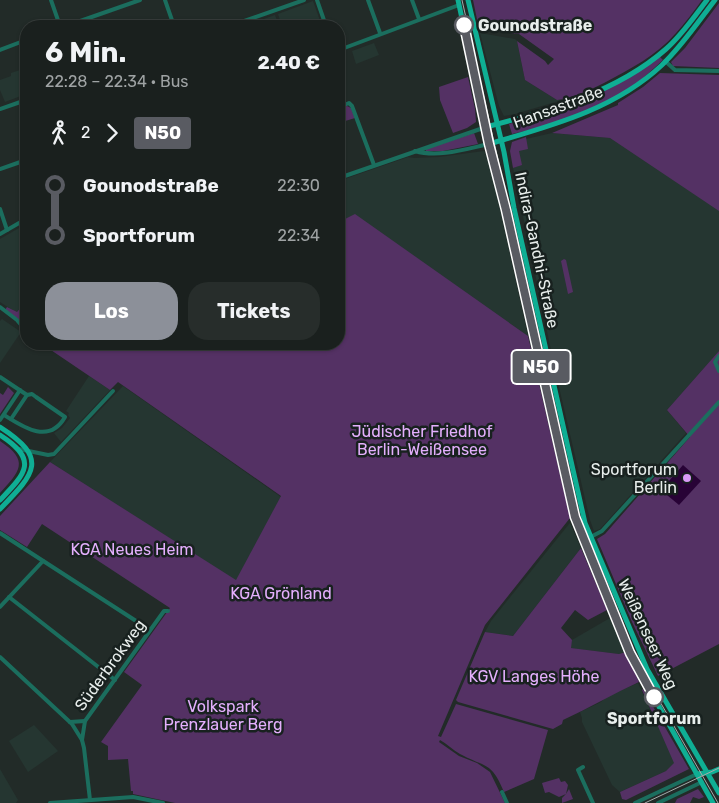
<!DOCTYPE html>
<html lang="de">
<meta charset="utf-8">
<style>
body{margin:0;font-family:Rubik,sans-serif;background:#272d2b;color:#f1f3f6;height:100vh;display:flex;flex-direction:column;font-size:19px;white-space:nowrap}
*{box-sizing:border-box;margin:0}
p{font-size:16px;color:#9fa3a4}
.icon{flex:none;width:28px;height:28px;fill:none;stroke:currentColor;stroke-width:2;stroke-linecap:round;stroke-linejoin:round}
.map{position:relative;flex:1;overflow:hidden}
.sheet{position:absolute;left:20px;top:20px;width:325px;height:330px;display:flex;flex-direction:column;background:#1a201e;border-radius:20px;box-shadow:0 1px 4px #0004,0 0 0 1px #383e3c}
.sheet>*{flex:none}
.badge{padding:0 10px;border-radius:4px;font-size:18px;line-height:32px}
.map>.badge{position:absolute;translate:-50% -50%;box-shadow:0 0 0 2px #fff}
.legs{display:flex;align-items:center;gap:8px;height:55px;padding:0 25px;font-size:16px}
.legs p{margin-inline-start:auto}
.headline{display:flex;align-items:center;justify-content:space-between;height:85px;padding:0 25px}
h1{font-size:28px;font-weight:700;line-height:38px}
.button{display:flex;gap:10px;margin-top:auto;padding:10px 25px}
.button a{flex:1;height:58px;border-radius:20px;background:#8c9099;color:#fff;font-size:20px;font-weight:700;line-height:58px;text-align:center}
.button a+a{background:#272d2b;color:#f1f3f6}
ul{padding:0 25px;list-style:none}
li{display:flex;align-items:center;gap:18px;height:50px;font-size:19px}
li i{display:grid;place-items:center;width:8px;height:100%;margin:0 6px;background:currentColor}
li i::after{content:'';width:12px;height:12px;margin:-6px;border:4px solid;border-radius:50%;background:#1a201e}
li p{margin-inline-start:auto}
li:first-child i{background:linear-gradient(#0000 50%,currentColor 0)}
li:last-child i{background:linear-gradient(currentColor 50%,#0000 0)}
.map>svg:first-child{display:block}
.built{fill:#253631}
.green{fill:#543164}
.water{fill:#280336}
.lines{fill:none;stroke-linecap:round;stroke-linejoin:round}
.minor{stroke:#1b6e5e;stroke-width:4}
.major{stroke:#0fae94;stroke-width:5}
.tram{stroke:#a5acaa;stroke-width:1}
.line-1-casing{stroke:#fff;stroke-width:11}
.line-1{stroke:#595b62;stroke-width:8}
.stop-1-dot{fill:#fff;stroke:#595b62;stroke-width:2.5}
.poi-dot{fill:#d99af7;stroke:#18211f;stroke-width:2}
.labels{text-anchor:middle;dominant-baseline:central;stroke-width:5;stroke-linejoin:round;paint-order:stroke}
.stop-label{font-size:16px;font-weight:bold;fill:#e8eeec;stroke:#18211f;text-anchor:start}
.street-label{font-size:16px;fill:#e8eeec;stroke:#18211f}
.park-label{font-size:16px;fill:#e4affd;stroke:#18211f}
.poi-label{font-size:16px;fill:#e8eeec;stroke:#18211f;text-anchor:end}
</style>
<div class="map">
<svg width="719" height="803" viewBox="0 0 719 803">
<rect width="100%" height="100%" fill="#222b28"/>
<g class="built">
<path d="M313,1L322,26H282L278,14Z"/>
<path d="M275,15L279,26H244Z"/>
<path d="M480,33L515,39L517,41L525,80L557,100H562L515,114L504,116L499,106Z"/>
<path d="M374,43L379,55L356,64L352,51Z"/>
<path d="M26,61V94L5,102L0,90V80L11,76V73L26,68L24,62Z"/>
<path d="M552,133L610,138L706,202L719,168V351L667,410L686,433L600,529L594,531L590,520L556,374L513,168L518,166L515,152L526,139Z"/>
<path d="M484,151L489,160L528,336L355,215L339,222V181L408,157L414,158L439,157Z"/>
<path d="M26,224V302L17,313L0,302V239Z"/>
<path d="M2,319L21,332L0,363V321Z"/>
<path d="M89,376L110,390L61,442L54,433L62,428L70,418L68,415L69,413L66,411Z"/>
<path d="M123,386L281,497L236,581L50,462Z"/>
<path d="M570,523L581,548L513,636L485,632L491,621L569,524Z"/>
<path d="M610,618L626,652L619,654L570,648L572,640Z"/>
<path d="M638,683L674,761V764L666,771L620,792L612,785L582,722V718L580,712L601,702L606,697Z"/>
<path d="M34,725L58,751L28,772L9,741Z"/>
<path d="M0,769L18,800L16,803H0Z"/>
</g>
<g class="green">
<path d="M473,0H702C694,11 685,23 676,33C656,56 630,69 604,83C589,90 573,99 557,100L525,80L517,41L545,61L548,65L554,59L519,34L479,29Z"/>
<path d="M719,3V68L673,66L671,62L685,48Z"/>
<path d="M660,57L663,60C650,72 636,85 621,94C592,111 546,127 512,134L509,124L577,102Z"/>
<path d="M660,73L719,75V211L610,138L552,133L618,105V103L643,87Z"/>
<path d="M468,77L475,109L476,122L467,128L453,133L440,100L439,87Z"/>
<path d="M347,106L351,108L355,118L342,122L339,119V108Z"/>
<path d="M474,133L478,144L443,151H426V149Z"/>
<path d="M526,137L528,149L519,151L522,165L513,168L510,151L512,142Z"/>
<path d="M355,214L528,336L570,518L485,625L438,736L441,737L456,704L548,730L534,779L504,792C491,761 486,768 460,754C453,750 447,744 440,740L439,742L459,756L477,763L490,772L505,803H175L133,794V791H131L128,759L108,760V746L101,742L142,685L124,672L170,608L42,524L27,547L0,530V516L50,462L236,580L281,496L118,382L110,390L42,344H339V222Z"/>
<path d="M564,259L566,260L573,292L568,294L561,261Z"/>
<path d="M26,302V325L5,310L7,307L17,312Z"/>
<path d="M719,351V644L658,676L632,622L597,539L605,534L690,437L667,410Z"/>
<path d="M8,387L14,393L0,414V393L3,395Z"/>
<path d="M0,441C30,461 20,471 0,493Z"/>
<path d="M581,548L607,610L588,620L575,610L561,628L572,640L571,648L619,654L626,652L639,682C613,694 589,708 563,720L562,724L553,729L458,702L456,700L485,632L513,636Z"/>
<path d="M643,689L689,769L626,800L622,799L620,792L666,771L674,763L642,690Z"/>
<path d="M559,778L561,782L565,781L568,785L566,794L569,789L573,799L562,803V798L566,794L559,797L549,792L545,793L542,783Z"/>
<path d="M698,789L704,797L699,799L693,797L690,803H675L677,799Z"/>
</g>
<path class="water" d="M683,465L701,481L679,505L661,490Z"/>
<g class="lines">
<g class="minor">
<path d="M51,0L60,26"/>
<path d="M165,0L174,26"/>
<path d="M317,0L326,26"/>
<path d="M368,0L380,33"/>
<path d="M412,0L419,19"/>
<path d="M66,26L140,0"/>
<path d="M230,26L304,0"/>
<path d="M0,50L26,40"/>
<path d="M339,50L459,5"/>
<path d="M665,61L675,70L719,71"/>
<path d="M339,107L349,103L352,106L374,165"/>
<path d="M0,109L26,100"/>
<path d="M415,151C438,158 466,149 489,144"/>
<path d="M0,169L26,160"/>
<path d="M339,178L486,127"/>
<path d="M0,209L7,230"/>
<path d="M0,234L26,219"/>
<path d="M0,307L17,320L22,326"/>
<path d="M719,356L715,362L719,371"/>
<path d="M0,377L27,395L32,394L36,397L65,417C49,445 23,427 4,415"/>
<path d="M11,419L27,395"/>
<path d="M0,420L20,390"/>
<path d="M19,449L48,455L54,454L113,391"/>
<path d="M0,533L150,630"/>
<path d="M583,541L602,531L719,402"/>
<path d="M9,597L115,680"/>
<path d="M0,607L43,561"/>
<path d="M0,657L72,724L82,740L84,748L90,800"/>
<path d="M70,722L85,721"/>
<path d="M82,740L85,721L164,611H168"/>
<path d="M583,767L578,770L593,803"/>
<path d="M502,792L507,803"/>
<path d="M50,803L133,797L163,803"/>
<path d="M635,803L697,774"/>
<path d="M658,803L702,782"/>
</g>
<g class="major">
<path d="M458,0L489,144L577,526L638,669L713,803"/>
<path d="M468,0L504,152L514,208L585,523L647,669L719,793"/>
<path d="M486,127C548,111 616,93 666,49C682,35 694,17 707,0"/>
<path d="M489,144C550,126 614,110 662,65C682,46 698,22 715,0"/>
<path d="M0,427C50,459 34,474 0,509"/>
<path d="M0,435C39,460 26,473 0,500"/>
<path d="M697,774L712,772L719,769"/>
</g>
<g class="tram">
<path d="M462,0L580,524L643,672L718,803"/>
<path d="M645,803L719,768"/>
</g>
</g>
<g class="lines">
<g class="line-1-casing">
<path id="line-1" d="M464,25L489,144L506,210L575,517L630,653L654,697"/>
</g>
<use href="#line-1" class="line-1"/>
</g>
<g class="stop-1-dot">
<circle cx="464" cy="25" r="9"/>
<circle cx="654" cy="697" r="9"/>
</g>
<circle class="poi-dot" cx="687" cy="478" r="5"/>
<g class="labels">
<g class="stop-label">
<text x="478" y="25">Gounodstraße</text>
<text x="654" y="718" text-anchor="middle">Sportforum</text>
</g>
<g class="street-label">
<text transform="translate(558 107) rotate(-20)">Hansastraße</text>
<text transform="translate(537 250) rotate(78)">Indira-Gandhi-Straße</text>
<text transform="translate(648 634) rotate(65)">Weißenseer Weg</text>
<text transform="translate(110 665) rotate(-54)">Süderbrokweg</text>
</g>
<g class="park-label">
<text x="422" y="431">Jüdischer Friedhof<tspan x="422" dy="18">Berlin-Weißensee</tspan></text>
<text x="132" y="549">KGA Neues Heim</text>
<text x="281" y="593">KGA Grönland</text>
<text x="534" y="676">KGV Langes Höhe</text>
<text x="223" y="706">Volkspark<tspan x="223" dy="18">Prenzlauer Berg</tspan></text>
</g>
<g class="poi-label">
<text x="677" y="469">Sportforum<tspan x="677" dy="18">Berlin</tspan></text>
</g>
</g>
</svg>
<b class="badge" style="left:541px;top:367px;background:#595b62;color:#fff">N50</b>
<section class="sheet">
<div class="headline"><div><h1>6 Min.</h1><p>22:28 – 22:34 · Bus</p></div><b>2.40 €</b></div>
<div class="legs"><svg class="icon" aria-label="walk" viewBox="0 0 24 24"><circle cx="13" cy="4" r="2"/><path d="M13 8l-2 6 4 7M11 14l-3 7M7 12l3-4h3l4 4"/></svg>2<svg class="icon" aria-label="forward" viewBox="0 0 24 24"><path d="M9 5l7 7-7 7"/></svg><b class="badge" style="background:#595b62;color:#fff">N50</b></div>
<ul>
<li><i style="color:#595b62"></i><b>Gounodstraße</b><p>22:30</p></li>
<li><i style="color:#595b62"></i><b>Sportforum</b><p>22:34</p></li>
</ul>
<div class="button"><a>Los</a><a>Tickets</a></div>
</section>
</div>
